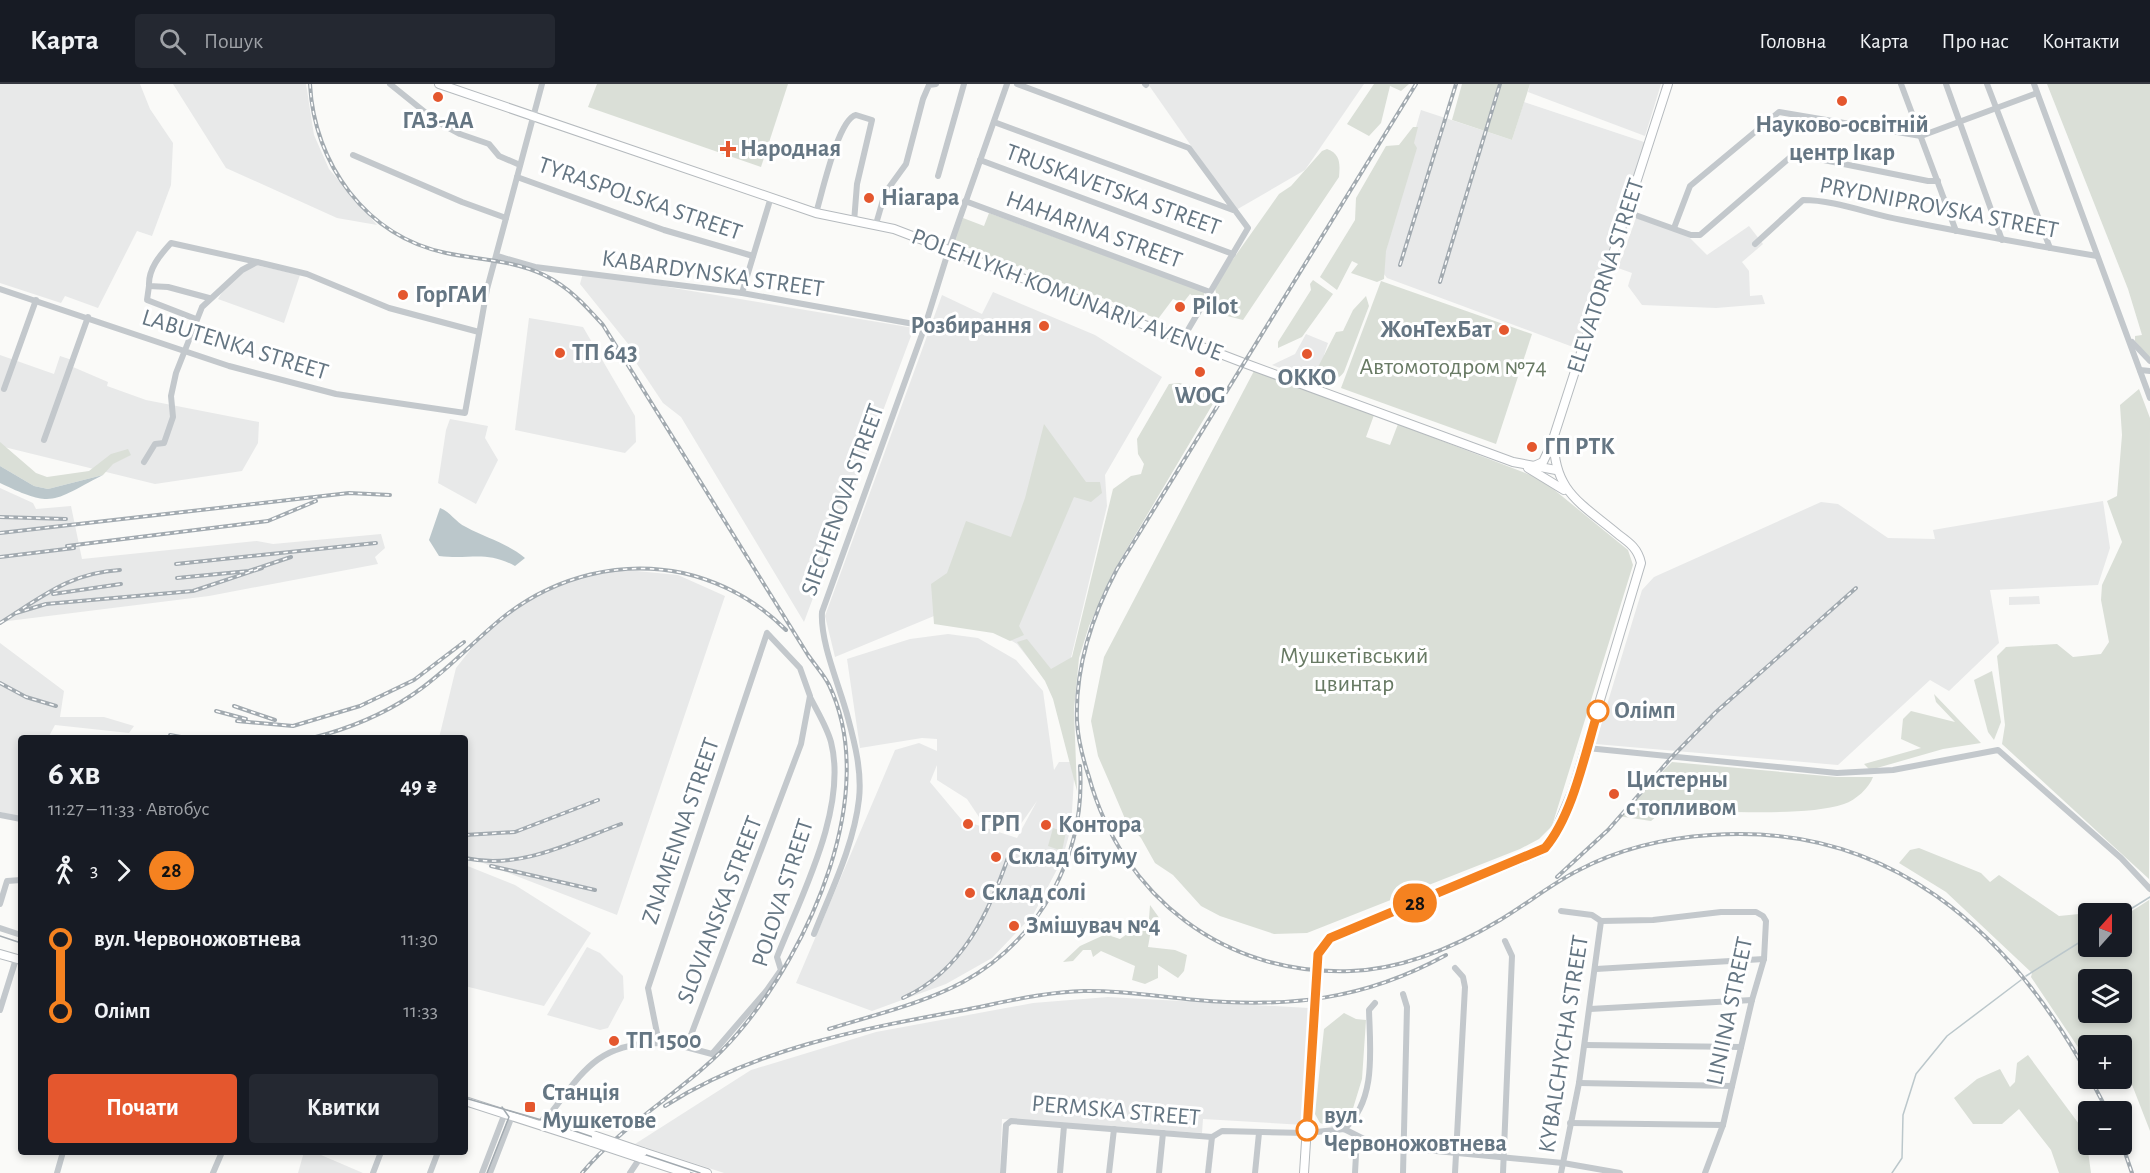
<!DOCTYPE html>
<html lang="uk">
<meta charset="utf-8">
<style>
body{margin:0;font-family:"Alegreya Sans",sans-serif;background:#242831;color:#f1f3f6;height:100vh;display:flex;flex-direction:column;font-size:22px;white-space:nowrap}
*{box-sizing:border-box;margin:0}
p{font-size:20px;color:#9ea1a6}
.icon{flex:none;width:33px;height:33px;fill:none;stroke:currentColor;stroke-width:2;stroke-linecap:round;stroke-linejoin:round}
.map{position:relative;flex:1;overflow:hidden}
.sheet{position:absolute;left:18px;top:651px;width:450px;height:420px;display:flex;flex-direction:column;background:#171b24;border-radius:6px;box-shadow:0 3px 9px #0003}
.sheet>*{flex:none}
.badge{padding:0 12px;border-radius:20px;font-size:21px;line-height:39px}
.needle{width:39px;rotate:21deg}
.buttons{position:absolute;left:2078px;top:819px;display:grid;gap:12px}
.buttons a{display:grid;place-items:center;width:54px;height:54px;border-radius:6px;background:#171b24;box-shadow:0 3px 9px #0003;font-size:30px}
.map>.badge{position:absolute;translate:-50% -50%;box-shadow:0 0 0 3px #fff}
.legs{display:flex;align-items:center;gap:9px;height:66px;padding:0 30px;font-size:20px}
.legs p{margin-inline-start:auto}
.overview{display:flex;align-items:center;justify-content:space-between;height:102px;padding:0 30px}
h1{font-size:33px;font-weight:700;line-height:45px}
.cta{display:flex;gap:12px;margin-top:auto;padding:12px 30px}
.cta a{flex:1;height:69px;border-radius:6px;background:#e4572e;color:#fff;font-size:24px;font-weight:700;line-height:69px;text-align:center}
.cta a+a{background:#242831;color:#f1f3f6}
ul{padding:0 30px;list-style:none}
li{display:flex;align-items:center;gap:21px;height:72px;font-size:22px}
li i{display:grid;place-items:center;width:9px;height:100%;margin:0 8px;background:currentColor}
li i::after{content:'';width:15px;height:15px;margin:-8px;border:4px solid;border-radius:50%;background:#171b24}
li p{margin-inline-start:auto}
li:first-child i{background:linear-gradient(#0000 50%,currentColor 0)}
li:last-child i{background:linear-gradient(currentColor 50%,#0000 0)}
header{display:flex;align-items:center;gap:36px;box-sizing:border-box;height:84px;padding:0 30px;background:#171b24;border-bottom:2px solid #363941}
header strong{font-size:28px}
nav{display:flex;gap:33px;margin-inline-start:auto;font-size:21px}
.search{width:420px;height:54px;background:#242831;display:flex;align-items:center;gap:15px;box-sizing:border-box;padding:0 21px;border-radius:6px;color:#9ea1a6;font-size:22px}
.map>svg:first-child{display:block}
.built{fill:#e8e9e9;fill-rule:evenodd}
.green{fill:#dadfd7;fill-rule:evenodd}
.water{fill:#bbc7cb}
.lines{fill:none;stroke-linecap:round;stroke-linejoin:round}
.stream{stroke:#bbc7cb;stroke-width:1.5}
.major-casing{stroke:#b5babe;stroke-width:10}
.minor{stroke:#c3c8cc;stroke-width:6}
.major{stroke:#fff;stroke-width:8}
.tram{stroke:#a2aab0;stroke-width:1.5}
.rail-casing{stroke:#a2aab0;stroke-width:4}
.rail{stroke:#fff;stroke-width:1.5;stroke-dasharray:4.5;stroke-linecap:butt}
.major-bridge-casing{stroke:#b5babe;stroke-width:10;stroke-linecap:butt}
.major-bridge{stroke:#fff;stroke-width:8}
.line-1-casing{stroke:#fff;stroke-width:14}
.line-1{stroke:#f58220;stroke-width:9}
.poi-dot{fill:#e4572e;stroke:#fff;stroke-width:2}
.stop-1-dot{fill:#fff;stroke:#f58220;stroke-width:3}
.labels{text-anchor:middle;dominant-baseline:central;stroke-width:6;stroke-linejoin:round;paint-order:stroke}
.poi-label{font-size:24px;font-weight:bold;fill:#657683;stroke:#fff;text-anchor:start}
.street-label{font-size:24px;fill:#657683;stroke:#fff}
.park-label{font-size:24px;fill:#687a64;stroke:#fff}
.stop-label{font-size:24px;font-weight:bold;fill:#657683;stroke:#fff;text-anchor:start}
</style>
<header>
<strong>Карта</strong>
<div class="search"><svg class="icon" aria-label="search" viewBox="0 0 24 24"><circle cx="10" cy="10" r="6"/><path d="M15 15l6 6"/></svg>Пошук</div>
<nav><a>Головна</a><a>Карта</a><a>Про нас</a><a>Контакти</a></nav>
</header>
<div class="map">
<svg width="2150" height="1089" viewBox="0 0 2150 1089">
<rect width="100%" height="100%" fill="#fafaf8"/>
<g class="built">
<path d="M0,0H140L150,25L173,59L171,101L152,152L137,147L98,224L65,212L61,219L0,199Z"/>
<path d="M173,0H306L314,51L329,85L377,141L337,134L226,84Z"/>
<path d="M1148,0H1364L1305,86L1236,126Z"/>
<path d="M1530,0H1661L1645,52L1528,8Z"/>
<path d="M1524,18L1647,59L1582,256L1573,263L1387,194L1376,180L1421,26L1512,56Z"/>
<path d="M1636,134L1686,150L1707,171L1749,142L1763,160L1742,178L1749,187L1750,212L1762,211L1765,220L1716,224L1642,221L1628,202L1632,189L1618,184Z"/>
<path d="M256,181L300,191L284,239L218,215L224,205L243,188Z"/>
<path d="M583,189L914,244L804,538L681,333L663,319L637,280L629,261L580,200Z"/>
<path d="M993,208L1095,251L1162,293L1105,391L1107,422L1070,578L1045,595L1017,560L987,542L934,532L835,573L825,532L942,211L982,230Z"/>
<path d="M529,234L583,243L635,332L636,358L625,369L515,346Z"/>
<path d="M1306,250L1328,259L1324,271L1326,292L1332,303L1272,281L1295,270Z"/>
<path d="M0,271L54,290L60,272L75,277L73,283L108,298L107,302L146,316L259,338L258,359L242,387L155,400L0,362Z"/>
<path d="M450,335L488,342L485,354L498,376L476,420L438,399L446,346Z"/>
<path d="M0,404L33,419L36,425L71,422L82,475L257,457L273,460L381,450L385,464L375,473L378,480L209,512L0,538Z"/>
<path d="M2103,417L2110,464L2098,501L1990,506L1999,559L1949,607L1930,596L1838,681L1595,660L1642,506L1654,493L1821,418L1838,420L1888,454L1935,455L1933,446Z"/>
<path d="M616,485L678,491L725,512L617,831L465,772V654H439L456,584L482,551L542,507Z"/>
<path d="M2039,512L2040,520L2009,521V513Z"/>
<path d="M948,550L978,554L1016,576L1043,607L1054,686L1059,678H1075L1071,744L1062,776L1033,831L992,874L946,900L872,927L796,899L895,666L919,659L937,667V655L922,654L860,664L847,575L910,555ZM937,681V696L967,715L981,736L1018,744L1037,717L1017,754L971,739L970,742L966,741L930,698Z"/>
<path d="M0,559L64,607L60,633H104L134,642L129,649L55,641L48,654H21V707L18,713L21,715V733L0,728Z"/>
<path d="M465,781L515,801L591,849L544,922L465,902Z"/>
<path d="M587,863L600,869L623,892L624,914L608,944L600,946L547,931Z"/>
<path d="M1108,913L1309,924L1304,1041L1203,1035L1202,1049L1002,1035L1000,1089H724L635,1060L751,986L876,948L1033,919Z"/>
<path d="M304,1068H314L363,1089H298Z"/>
</g>
<g class="green">
<path d="M597,0H788L761,83L588,23Z"/>
<path d="M1374,0H1409L1401,7L1390,2L1381,39L1369,52L1347,40Z"/>
<path d="M1462,0H1530L1512,56L1452,36Z"/>
<path d="M2047,0H2150V274L2135,257V252L2142,251L2128,205Z"/>
<path d="M1413,43H1418L1414,59L1417,64L1386,167L1384,195L1377,198L1351,189L1358,180L1352,177L1337,206L1320,193L1355,136L1356,114L1386,62L1399,61Z"/>
<path d="M1327,65C1341,70 1340,81 1339,93L1243,236L1223,231C1217,224 1218,212 1214,202L1279,110L1291,102L1322,67Z"/>
<path d="M989,129L1205,208L1201,218L1190,210L1183,219L1173,215L1158,235L953,158L963,134L984,142Z"/>
<path d="M1313,196L1333,210L1302,253L1278,264V258L1311,206L1310,200Z"/>
<path d="M1381,197L1532,250L1496,360L1341,304Z"/>
<path d="M1366,212L1369,222L1344,288C1338,297 1331,296 1322,293L1317,285L1336,248L1343,247L1353,226Z"/>
<path d="M1255,285L1374,331L1366,353L1390,361L1398,340L1541,395L1628,466L1633,481L1552,742L1539,755L1520,765L1307,849L1274,850L1220,832L1201,822L1173,791L1155,779L1141,754L1126,737L1108,695L1098,672L1091,637L1104,573Z"/>
<path d="M1180,299L1208,310L1214,318L1115,485L1089,542L1079,574L1074,626L1077,707L1053,615L1045,597L1017,558L1027,555L1051,585L1072,573L1113,405L1131,392L1141,390L1144,380L1138,370L1137,355L1169,300Z"/>
<path d="M2139,305L2150,334L2149,795L2002,660L2005,641L1997,572L2006,563L2057,560L2073,573L2101,570L2109,558L2101,516L2102,501L2122,458L2107,417L2117,412L2122,351L2120,321Z"/>
<path d="M1044,340L1086,398H1100L1102,409L1091,418L1074,413L1019,542L1024,551L1010,557L993,549L934,540L931,500L947,489L966,437L1011,453L1025,414Z"/>
<path d="M0,358L36,389L47,393L89,387L111,370L128,365L131,371L113,380L103,391L48,405L34,402L0,382Z"/>
<path d="M1992,587L2001,638L1994,656L1988,648L1974,596Z"/>
<path d="M1934,610L1981,659L1943,665L1870,686L1864,680L1921,664L1901,655L1903,635L1911,627L1955,638L1936,618Z"/>
<path d="M1672,678L1837,693H1873C1869,704 1856,716 1844,720C1801,734 1711,726 1664,726L1651,737L1618,732Z"/>
<path d="M1053,744L1066,748L1062,767L1048,762Z"/>
<path d="M1919,764L1981,789L1990,798L1999,791L2059,832L2099,828L2088,830V862H2121V834L2149,816L2150,1047L2129,993L2121,984V962H2088V978L2031,893L2032,889L1946,808L1899,779L1910,766ZM2088,896H2121V928H2088Z"/>
<path d="M1150,821L1160,835L1152,840L1148,863L1175,866L1187,871L1184,887L1178,894L1158,881V894L1145,900L1132,896L1135,882L1101,867L1093,873L1091,866H1083L1073,877L1063,878L1080,862L1104,851L1115,840L1111,852L1120,855L1149,835Z"/>
<path d="M1344,929L1356,935L1366,936L1362,995L1351,1031L1336,1044L1320,1039L1315,1030L1324,945Z"/>
<path d="M2028,971L2079,1040V1056L2088,1067L2091,1089H2059L2051,1066L2019,1025L2002,1040H1973L1954,1014L1977,995L2000,985L2010,1003L2015,998L2017,979Z"/>
</g>
<g class="water">
<path d="M0,382L34,402L48,405L103,391C52,417 54,425 0,399Z"/>
<path d="M440,424C451,428 455,438 466,443C486,454 507,459 525,474L515,482C485,466 471,476 439,472L429,456Z"/>
</g>
<g class="lines">
<g class="stream">
<path d="M2121,831L2150,813"/>
<path d="M2026,892L2088,853"/>
<path d="M1892,1089L1902,1074L1903,1031L1916,990L1947,952L2021,896"/>
</g>
<g class="major-casing">
<g id="major">
<path d="M439,0L816,129L894,145L1244,279L1513,378L1556,386"/>
<path d="M1534,382L1543,378L1552,359"/>
<path d="M1528,384L1564,406"/>
<path d="M0,870L21,876"/>
<path d="M465,1017L592,1058"/>
<path d="M541,1041L546,1035L596,1052"/>
<path d="M643,1068L707,1089"/>
<path d="M640,1074L686,1089"/>
<path d="M1304,1089L1317,886C1318,872 1318,862 1330,854L1540,768L1552,755L1573,706L1641,479C1638,465 1630,459 1619,451C1581,419 1552,407 1554,352L1668,0"/>
</g>
</g>
<g class="minor">
<path d="M390,0L436,37L460,50L489,60L499,72L520,81"/>
<path d="M1017,0L1189,64L1248,144L1182,256"/>
<path d="M1145,0L1146,1"/>
<path d="M1901,0L1956,147"/>
<path d="M1946,0L2002,156"/>
<path d="M1987,0L2050,164"/>
<path d="M2034,0L2150,314"/>
<path d="M994,38L1233,126"/>
<path d="M353,71L462,118L506,134"/>
<path d="M980,76L1233,170"/>
<path d="M938,92L964,0"/>
<path d="M517,93L664,146L753,172"/>
<path d="M965,117L1210,208"/>
<path d="M1627,128L1691,151H1700L1794,70L1928,97H1938"/>
<path d="M816,129C822,110 838,35 856,31L872,36L857,100L854,138"/>
<path d="M876,140L885,109L906,80L923,15L929,1L936,0"/>
<path d="M1674,144L1690,102L1779,28L1921,52L2037,9"/>
<path d="M1755,160L1803,116C1835,116 1869,130 1902,136C1966,149 2032,161 2097,172"/>
<path d="M497,172L535,183L742,209L925,242"/>
<path d="M149,202L147,216L196,235"/>
<path d="M0,205L229,282L336,310L465,329L487,205L542,0"/>
<path d="M742,209L771,113"/>
<path d="M209,214L168,203L149,202C148,185 160,171 171,159L257,178"/>
<path d="M2132,258L2150,277"/>
<path d="M2140,286L2150,287"/>
<path d="M4,305L36,216"/>
<path d="M44,356L88,233"/>
<path d="M144,378L155,360L164,359L173,333L171,312L176,289L202,223L242,186L257,178L307,190L389,224L479,248"/>
<path d="M1587,664L1837,689L1893,686L1998,666L2121,774L2150,805"/>
<path d="M0,731L21,735"/>
<path d="M0,820L7,797L21,796"/>
<path d="M1561,827L1592,831L1601,837L1653,836L1721,828H1756L1763,832L1766,837L1764,875L1752,916L1723,1041L1705,1089"/>
<path d="M0,844L21,851"/>
<path d="M814,850C831,807 854,761 859,715C862,688 855,660 848,634C840,603 820,559 822,528L925,242L949,165L1007,0"/>
<path d="M1596,885L1764,875"/>
<path d="M1403,910L1407,923L1403,1089"/>
<path d="M1590,925L1752,916"/>
<path d="M0,926L16,875"/>
<path d="M1585,961L1741,963"/>
<path d="M682,962L712,970L767,906L781,886L777,873C801,812 848,724 831,658C827,643 817,627 810,613"/>
<path d="M1579,999L1732,1002"/>
<path d="M546,1035C581,992 593,961 654,959C663,959 673,961 682,962L691,951L801,660L810,612L800,584L767,549L648,904L659,959"/>
<path d="M1570,1039L1723,1041"/>
<path d="M1344,1045C1377,1017 1370,964 1369,926L1375,919"/>
<path d="M57,1089L63,1068"/>
<path d="M213,1089L222,1068"/>
<path d="M373,1089L381,1068"/>
<path d="M430,1089L438,1068"/>
<path d="M482,1089L505,1029"/>
<path d="M490,1089L512,1032"/>
<path d="M630,1089L642,1071"/>
<path d="M1003,1089L1006,1041L1011,1037L1212,1053L1222,1047L1307,1049L1344,1045L1372,1059L1404,1064L1563,1079L1620,1089"/>
<path d="M1060,1089L1064,1042"/>
<path d="M1109,1089L1114,1045"/>
<path d="M1159,1089L1163,1049"/>
<path d="M1208,1089L1212,1053"/>
<path d="M1255,1089L1259,1049"/>
<path d="M1355,1089L1357,1053"/>
<path d="M1455,1089L1465,903L1463,893L1455,884"/>
<path d="M1503,1089L1512,872L1505,857"/>
<path d="M1561,1089L1579,999L1601,837"/>
</g>
<use href="#major" class="major"/>
<g class="tram">
<path d="M0,852L21,859"/>
<path d="M465,1014L545,1037L700,1089"/>
<path d="M487,1089L509,1033L502,1023"/>
</g>
<g class="rail-casing">
<g id="rail">
<path d="M310,0C314,80 366,152 446,169C479,176 513,176 544,191C569,203 585,221 603,241L808,571C815,581 824,591 829,601C881,709 809,866 738,949C693,1003 627,1035 582,1089"/>
<path d="M1416,0L1117,485C1092,532 1075,583 1077,637C1078,656 1083,675 1089,693C1122,813 1225,892 1351,887C1404,885 1455,863 1500,836C1527,820 1551,800 1579,786C1621,764 1665,754 1711,751C1887,738 2008,845 2088,991"/>
<path d="M1400,181L1456,0"/>
<path d="M1440,198L1500,0"/>
<path d="M0,433L66,435"/>
<path d="M0,449L349,409L390,411"/>
<path d="M67,462L268,437L316,417"/>
<path d="M0,473L74,464"/>
<path d="M176,480L376,459"/>
<path d="M177,494L249,487L291,473"/>
<path d="M53,510L121,500"/>
<path d="M16,529L46,520L193,507L262,484"/>
<path d="M0,539C42,513 69,489 120,486"/>
<path d="M0,599L26,613L56,622"/>
<path d="M234,622L275,636"/>
<path d="M216,627L246,635"/>
<path d="M237,637L293,642L360,622L414,596L464,558"/>
<path d="M170,651L186,654"/>
<path d="M312,654C348,645 382,631 412,611C447,588 474,556 506,531C557,492 621,476 683,489C722,498 758,518 786,546"/>
<path d="M465,751L515,748L598,716"/>
<path d="M465,774C520,786 570,759 621,740"/>
<path d="M491,782L595,806"/>
<path d="M1557,793L1608,746L1671,674L1716,628L1856,504"/>
<path d="M903,914C963,887 990,827 1010,768"/>
<path d="M829,945C873,931 922,920 963,898C1041,855 1086,770 1080,682"/>
<path d="M2090,994L2108,1028"/>
<path d="M665,1022C755,965 856,946 959,927C1001,919 1042,908 1084,907C1122,906 1160,913 1197,916C1289,924 1364,916 1446,871"/>
<path d="M2121,1057L2132,1089"/>
</g>
</g>
<use href="#rail" class="rail"/>
<g class="major-bridge-casing">
<g id="major-bridge">
<path d="M596,1052L643,1068"/>
<path d="M592,1058L640,1074"/>
</g>
</g>
<use href="#major-bridge" class="major-bridge"/>
</g>
<g class="lines">
<g class="line-1-casing">
<path id="line-1" d="M1307,1046L1318,870L1330,854L1545,764C1573,731 1585,669 1598,627"/>
</g>
<use href="#line-1" class="line-1"/>
</g>
<g class="poi-dot">
<circle cx="438" cy="13" r="6"/>
<circle cx="1842" cy="17" r="6"/>
<path d="M725 56h6v6h6v6h-6v6h-6v-6h-6v-6h6z"/>
<circle cx="869" cy="114" r="6"/>
<circle cx="403" cy="211" r="6"/>
<circle cx="1180" cy="223" r="6"/>
<circle cx="1044" cy="242" r="6"/>
<circle cx="1504" cy="246" r="6"/>
<circle cx="560" cy="269" r="6"/>
<circle cx="1307" cy="270" r="6"/>
<circle cx="1200" cy="288" r="6"/>
<circle cx="1532" cy="363" r="6"/>
<circle cx="1614" cy="710" r="6"/>
<circle cx="968" cy="740" r="6"/>
<circle cx="1046" cy="741" r="6"/>
<circle cx="996" cy="773" r="6"/>
<circle cx="970" cy="809" r="6"/>
<circle cx="1014" cy="842" r="6"/>
<circle cx="614" cy="957" r="6"/>
<rect x="524" y="1017" width="12" height="12" rx="3"/>
</g>
<g class="stop-1-dot">
<circle cx="1598" cy="627" r="10"/>
<circle cx="1307" cy="1046" r="10"/>
</g>
<g class="labels">
<g class="poi-label">
<text x="438" y="37" text-anchor="middle">ГАЗ-АА</text>
<text x="1842" y="41" text-anchor="middle">Науково-освітній<tspan x="1842" dy="28">центр Ікар</tspan></text>
<text x="740" y="65">Народная</text>
<text x="881" y="114">Ніагара</text>
<text x="415" y="211">ГорГАИ</text>
<text x="1192" y="223">Pilot</text>
<text x="1032" y="242" text-anchor="end">Розбирання</text>
<text x="1492" y="246" text-anchor="end">ЖонТехБат</text>
<text x="572" y="269">ТП 643</text>
<text x="1307" y="294" text-anchor="middle">OKKO</text>
<text x="1200" y="312" text-anchor="middle">WOG</text>
<text x="1544" y="363">ГП РТК</text>
<text x="1626" y="696">Цистерны<tspan x="1626" dy="28">с топливом</tspan></text>
<text x="980" y="740">ГРП</text>
<text x="1058" y="741">Контора</text>
<text x="1008" y="773">Склад бітуму</text>
<text x="982" y="809">Склад солі</text>
<text x="1026" y="842">Змішувач №4</text>
<text x="626" y="957">ТП 1500</text>
<text x="542" y="1009">Станція<tspan x="542" dy="28">Мушкетове</tspan></text>
</g>
<g class="street-label">
<text transform="translate(1113 106) rotate(20)">TRUSKAVETSKA STREET</text>
<text transform="translate(640 115) rotate(19)">TYRASPOLSKA STREET</text>
<text transform="translate(1939 124) rotate(11)">PRYDNIPROVSKA STREET</text>
<text transform="translate(1094 146) rotate(20)">HAHARINA STREET</text>
<text transform="translate(713 190) rotate(8)">KABARDYNSKA STREET</text>
<text transform="translate(1606 192) rotate(-72)">ELEVATORNA STREET</text>
<text transform="translate(1067 211) rotate(21)">POLEHLYKH KOMUNARIV AVENUE</text>
<text transform="translate(235 261) rotate(17)">LABUTENKA STREET</text>
<text transform="translate(843 416) rotate(-70)">SIECHENOVA STREET</text>
<text transform="translate(681 747) rotate(-71)">ZNAMENNA STREET</text>
<text transform="translate(783 809) rotate(-72)">POLOVA STREET</text>
<text transform="translate(720 826) rotate(-69)">SLOVIANSKA STREET</text>
<text transform="translate(1730 927) rotate(-78)">LINIINA STREET</text>
<text transform="translate(1564 960) rotate(-81)">KYBALCHYCHA STREET</text>
<text transform="translate(1116 1027) rotate(5)">PERMSKA STREET</text>
</g>
<g class="park-label">
<text x="1453" y="283">Автомотодром №74</text>
<text x="1354" y="572">Мушкетівський<tspan x="1354" dy="28">цвинтар</tspan></text>
</g>
<g class="stop-label">
<text x="1614" y="627">Олімп</text>
<text x="1324" y="1032">вул.<tspan x="1324" dy="28">Червоножовтнева</tspan></text>
</g>
</g>
</svg>
<div class="buttons">
<a><svg class="needle" viewBox="-14 -14 28 28"><path d="M0-13l5 13h-10z" fill="#e53935"/><path d="M0 13l5-13h-10z" fill="#9ea1a6"/></svg></a>
<a><svg class="icon" aria-label="layers" viewBox="0 0 24 24"><path d="M12 4l9 5-9 5-9-5zM3 14l9 5 9-5"/></svg></a>
<a>+</a>
<a>−</a>
</div>
<b class="badge" style="left:1415px;top:819px;background:#f58220;color:#111">28</b>
<section class="sheet">
<div class="overview"><div><h1>6 хв</h1><p>11:27 – 11:33 · Автобус</p></div><b>49 ₴</b></div>
<div class="legs"><svg class="icon" aria-label="walk" viewBox="0 0 24 24"><circle cx="13" cy="4" r="2"/><path d="M13 8l-2 6 4 7M11 14l-3 7M7 12l3-4h3l4 4"/></svg>3<svg class="icon" aria-label="forward" viewBox="0 0 24 24"><path d="M9 5l7 7-7 7"/></svg><b class="badge" style="background:#f58220;color:#111">28</b></div>
<ul>
<li><i style="color:#f58220"></i><b>вул. Червоножовтнева</b><p>11:30</p></li>
<li><i style="color:#f58220"></i><b>Олімп</b><p>11:33</p></li>
</ul>
<div class="cta"><a>Почати</a><a>Квитки</a></div>
</section>
</div>
